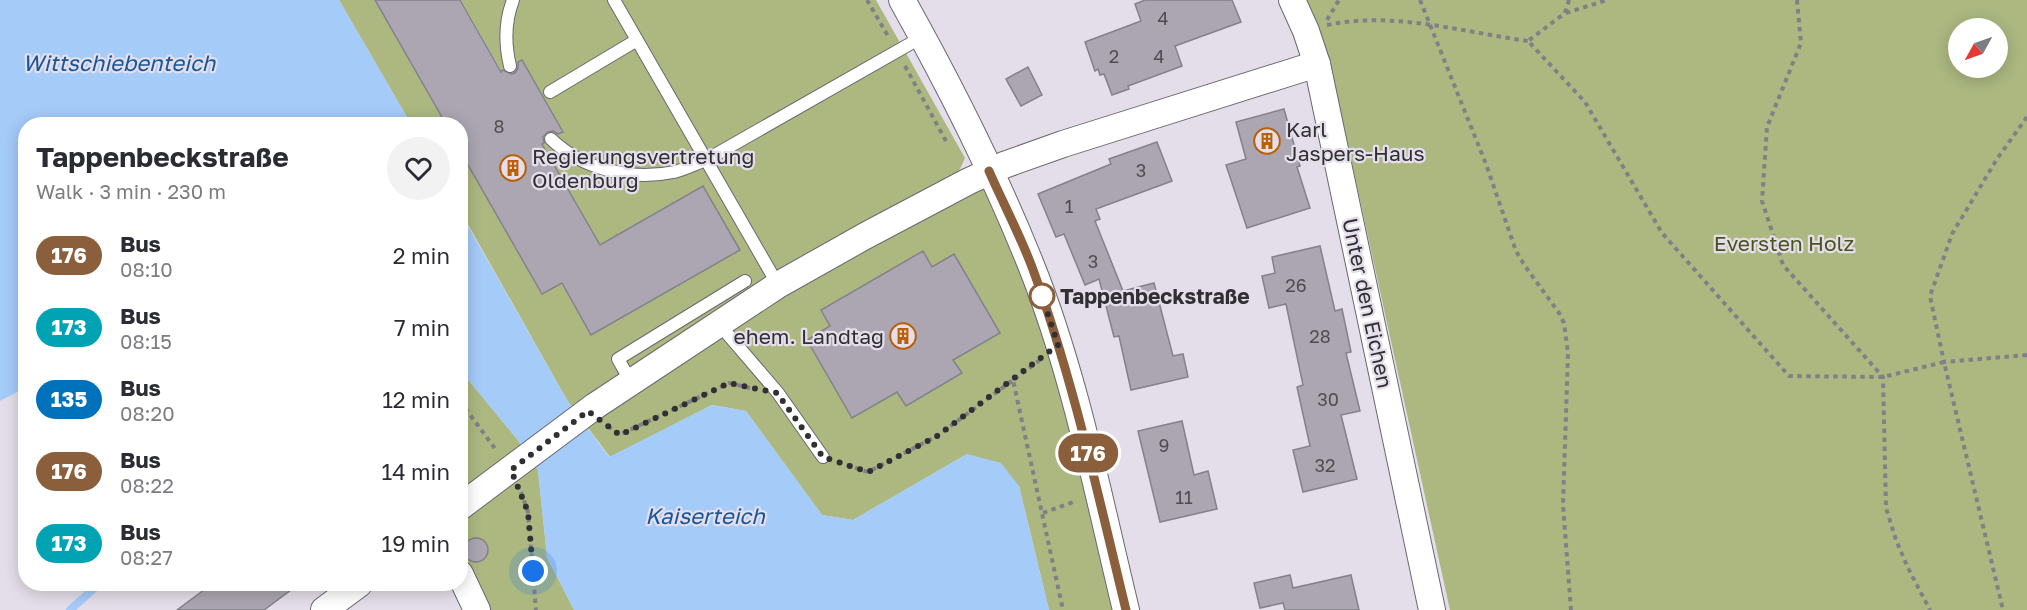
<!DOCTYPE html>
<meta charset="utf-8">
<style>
body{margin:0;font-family:"Golos Text",sans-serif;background:#f2f2f3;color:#2b2b33;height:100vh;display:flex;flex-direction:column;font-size:22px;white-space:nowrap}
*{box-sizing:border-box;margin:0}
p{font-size:20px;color:#7c7c81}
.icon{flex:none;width:33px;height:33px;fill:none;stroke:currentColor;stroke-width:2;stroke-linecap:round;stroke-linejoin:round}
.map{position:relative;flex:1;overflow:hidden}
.sheet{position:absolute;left:18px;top:117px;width:450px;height:474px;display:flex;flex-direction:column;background:#fff;border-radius:24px;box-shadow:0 3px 15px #0003}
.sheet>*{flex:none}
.badge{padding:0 12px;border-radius:20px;font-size:21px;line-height:39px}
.needle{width:39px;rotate:230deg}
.tools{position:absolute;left:1948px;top:18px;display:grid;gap:12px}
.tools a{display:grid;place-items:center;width:60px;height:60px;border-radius:50%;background:#fff;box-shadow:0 3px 15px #0003;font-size:30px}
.you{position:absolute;width:30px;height:30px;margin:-15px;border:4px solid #fff;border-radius:50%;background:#1a73e8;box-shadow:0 0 0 9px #1a73e833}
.map>.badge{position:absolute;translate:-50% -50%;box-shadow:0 0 0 3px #fff}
.round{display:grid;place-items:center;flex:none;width:63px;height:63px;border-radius:32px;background:#f2f2f3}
.summary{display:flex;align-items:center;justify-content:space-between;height:102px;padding:0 18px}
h1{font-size:28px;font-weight:700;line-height:45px}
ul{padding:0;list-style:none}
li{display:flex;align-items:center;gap:18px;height:72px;padding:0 18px}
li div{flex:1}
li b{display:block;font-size:22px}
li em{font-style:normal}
li .badge{min-width:66px;font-weight:700;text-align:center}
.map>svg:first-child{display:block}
.green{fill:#acb880;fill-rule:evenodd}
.water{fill:#a5cbf9}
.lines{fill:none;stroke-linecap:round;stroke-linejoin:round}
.stream{stroke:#a5cbf9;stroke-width:8}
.building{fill:#aba6b1;stroke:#85818b;stroke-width:1.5}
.service-casing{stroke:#6b6770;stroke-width:14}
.minor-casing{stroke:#6b6770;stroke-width:28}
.path{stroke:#837f87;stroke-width:4;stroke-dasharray:4.5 4.5;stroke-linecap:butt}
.service{stroke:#fff;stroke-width:12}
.minor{stroke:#fff;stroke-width:26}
.line-casing{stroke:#fff;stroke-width:14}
.line{stroke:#8b5e3c;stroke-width:9}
.walk{stroke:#312f33;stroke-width:6;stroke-dasharray:0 10.8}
.stop-dot{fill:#fff;stroke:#8b5e3c;stroke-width:3}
.labels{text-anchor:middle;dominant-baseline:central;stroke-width:4.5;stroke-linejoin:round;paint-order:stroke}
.number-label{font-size:18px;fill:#504d52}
.poi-label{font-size:21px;fill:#312f33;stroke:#e3dee9;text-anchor:start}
.park-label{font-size:21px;fill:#4a531f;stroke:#e3dee9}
.stop-label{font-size:21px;font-weight:bold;fill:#312f33;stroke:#e3dee9;text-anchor:start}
.street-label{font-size:21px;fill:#312f33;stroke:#e3dee9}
.water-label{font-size:22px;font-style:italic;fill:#165699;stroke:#e3dee9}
</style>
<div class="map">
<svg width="2027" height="610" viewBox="0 0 2027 610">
<rect width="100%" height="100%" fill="#e3dee9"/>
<g class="green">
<path d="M339,0H375L446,124H411Z"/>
<path d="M461,0H876L965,158L958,173L761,280L769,290L989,171L1031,265L1126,610H1049L1019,486L967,454L853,520L822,515L746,411L712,405L610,457L567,400L461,212L460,151L542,294L562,283L592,334L740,250L703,186L600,245Z"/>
<path d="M1305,0H2027V610H1450L1328,54ZM1959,28H1998V68H1959Z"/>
<path d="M461,371L517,439L538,470L547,557L574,610H483L461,565Z"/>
</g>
<g class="water">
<path d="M0,0H339L411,124H26L25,388L0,401Z"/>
<path d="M460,212L567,400L609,457L712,405L746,411L822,515L853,520L967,454L1001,463L1019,486L1049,610H574L547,557L538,470L517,439L461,371Z"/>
</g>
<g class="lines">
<path class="stream" d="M70,610L99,584"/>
</g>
<g class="building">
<path d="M375,0H460L501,72L503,70L511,74L515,73L518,68V62L522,60L563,132L558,134L553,131L548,132L543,137L544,143L542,144L600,245L703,186L740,250L591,335L562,283L542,294L460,151V124H446Z"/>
<path d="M1145,0H1232L1241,22L1175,46L1182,66L1128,86L1129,89L1112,95L1104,74L1100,75L1098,69L1095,71L1085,42L1141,21L1135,4Z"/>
<path d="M1028,67L1042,95L1021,106L1006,79Z"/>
<path d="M1284,109L1300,166L1297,167L1310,208L1247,228L1226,165L1246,159L1236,122Z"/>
<path d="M1157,142L1172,181L1096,209L1100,219L1095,221L1123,291L1154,283L1173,356L1183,354L1188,377L1131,390L1119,336L1114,337L1099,279L1085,285L1064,234L1056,237L1038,194L1111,164L1109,159Z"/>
<path d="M1320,246L1335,311L1342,309L1351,352L1346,353L1360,411L1341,415L1357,479L1303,492L1293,450L1310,446L1297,387L1303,385L1286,304L1269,308L1262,276L1275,273L1272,257Z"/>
<path d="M923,251L932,267L954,254L1000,333L953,360L962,373L906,406L897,392L852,418L807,340L830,326L821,310Z"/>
<path d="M1182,421L1194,475L1208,471L1217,509L1160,522L1138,431Z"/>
<circle cx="476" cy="550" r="12"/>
<path d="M1290,575L1293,588L1351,575L1359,610H1285L1283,603L1260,608L1254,583Z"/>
<path d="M212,584H299L264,610H177Z"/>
</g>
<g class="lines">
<g class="service-casing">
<g id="service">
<path d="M614,0L778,285"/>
<path d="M510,66C505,45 505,21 513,0"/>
<path d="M550,92L637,40"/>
<path d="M551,139C582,169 631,181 674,172C685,169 695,164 706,160L922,37"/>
<path d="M719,324L778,393L823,457"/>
<path d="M631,382L618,359L745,281"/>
</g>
</g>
<g class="minor-casing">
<g id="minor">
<path d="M902,0C949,84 995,175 1031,265C1075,375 1098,495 1126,610"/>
<path d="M1292,0L1306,31L1317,64L1432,610"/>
<path d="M460,507L595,406L778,285L865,236L969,181L1004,165L1063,144L1317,64"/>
<path d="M460,574L477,610"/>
<path d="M324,610L359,584"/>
</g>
</g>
<g class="path">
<path d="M867,0L888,36"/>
<path d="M1420,0L1486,164L1516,251L1525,266L1559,313L1564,323L1568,353L1563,505L1571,610"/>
<path d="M1569,0L1565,13L1528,41L1585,102L1662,233L1789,376L1883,377L1944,362L2003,610"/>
<path d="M1797,0L1801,43L1767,127L1762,201L1783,265L1883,377L1886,508L1896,540L1908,568L1930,610"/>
<path d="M1566,13L1607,0"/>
<path d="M1327,20L1339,0"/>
<path d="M1327,25C1394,11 1462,32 1528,41"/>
<path d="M905,66L947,143"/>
<path d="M2027,117L1997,159L1952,234L1930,296L1944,362L2027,355"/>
<path d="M1040,360L1013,380L1063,610"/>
<path d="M460,401L496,450"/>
<path d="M608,426L619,435L729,383L750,388"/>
<path d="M838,462L868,472L937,436L1013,380"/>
<path d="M521,492L528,512L536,610"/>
<path d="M1043,513L1076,501"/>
</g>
<use href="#service" class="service"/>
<use href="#minor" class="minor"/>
</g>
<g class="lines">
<g class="line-casing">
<path id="line" d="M989,171C1003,203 1020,235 1032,267C1073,378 1098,495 1126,610"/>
</g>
<use href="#line" class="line"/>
<path class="walk" d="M533,571L528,512L511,470L588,411L620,435L729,383L777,393L823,457L868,472L937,436L1058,345L1042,296"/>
</g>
<defs>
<g id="building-ring" transform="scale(1.35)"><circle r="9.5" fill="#e3dee9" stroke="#ba5f06" stroke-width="1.5"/><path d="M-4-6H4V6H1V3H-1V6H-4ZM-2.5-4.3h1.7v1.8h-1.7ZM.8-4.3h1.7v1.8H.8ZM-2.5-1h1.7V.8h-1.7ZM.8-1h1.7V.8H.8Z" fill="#ba5f06"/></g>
</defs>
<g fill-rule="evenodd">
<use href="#building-ring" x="1267" y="141"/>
<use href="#building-ring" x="513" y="168"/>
<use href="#building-ring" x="903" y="336"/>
</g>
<circle class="stop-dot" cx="1042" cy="296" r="12"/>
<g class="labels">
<g class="number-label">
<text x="1163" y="18">4</text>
<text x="1114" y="56">2</text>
<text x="1159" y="56">4</text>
<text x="499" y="126">8</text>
<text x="1141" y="170">3</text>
<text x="1069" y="206">1</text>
<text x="1093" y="261">3</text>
<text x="1296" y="285">26</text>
<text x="1320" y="336">28</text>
<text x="1328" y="399">30</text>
<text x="1164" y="445">9</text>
<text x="1325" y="465">32</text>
<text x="1184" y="497">11</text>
</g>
<g class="poi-label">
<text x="1286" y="129">Karl<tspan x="1286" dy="24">Jaspers-Haus</tspan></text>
<text x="532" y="156">Regierungsvertretung<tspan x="532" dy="24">Oldenburg</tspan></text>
<text x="884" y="336" text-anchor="end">ehem. Landtag</text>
</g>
<g class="park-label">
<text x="1784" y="243">Eversten Holz</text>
</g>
<g class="stop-label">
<text x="1060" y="296">Tappenbeckstraße</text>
</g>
<g class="street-label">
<text transform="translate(1368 303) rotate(78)">Unter den Eichen</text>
</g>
<g class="water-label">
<text x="119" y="62">Wittschiebenteich</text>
<text x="705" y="515">Kaiserteich</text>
</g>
</g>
</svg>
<div class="tools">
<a><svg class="needle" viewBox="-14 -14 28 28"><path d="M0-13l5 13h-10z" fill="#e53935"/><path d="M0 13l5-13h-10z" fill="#7c7c81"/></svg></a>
</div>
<div class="you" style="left:533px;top:571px"></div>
<b class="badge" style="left:1088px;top:453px;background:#8b5e3c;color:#fff">176</b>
<section class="sheet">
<div class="summary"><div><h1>Tappenbeckstraße</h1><p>Walk · 3 min · 230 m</p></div><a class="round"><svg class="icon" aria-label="heart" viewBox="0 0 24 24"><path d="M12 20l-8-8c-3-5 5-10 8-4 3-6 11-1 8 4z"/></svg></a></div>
<ul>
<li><span class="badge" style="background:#8b5e3c;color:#fff">176</span><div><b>Bus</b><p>08:10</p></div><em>2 min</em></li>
<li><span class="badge" style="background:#00a3b4;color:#fff">173</span><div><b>Bus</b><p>08:15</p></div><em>7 min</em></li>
<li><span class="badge" style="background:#0072bc;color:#fff">135</span><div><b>Bus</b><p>08:20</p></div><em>12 min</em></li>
<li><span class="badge" style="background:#8b5e3c;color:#fff">176</span><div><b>Bus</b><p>08:22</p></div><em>14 min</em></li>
<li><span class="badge" style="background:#00a3b4;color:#fff">173</span><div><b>Bus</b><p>08:27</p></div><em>19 min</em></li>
</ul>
</section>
</div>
